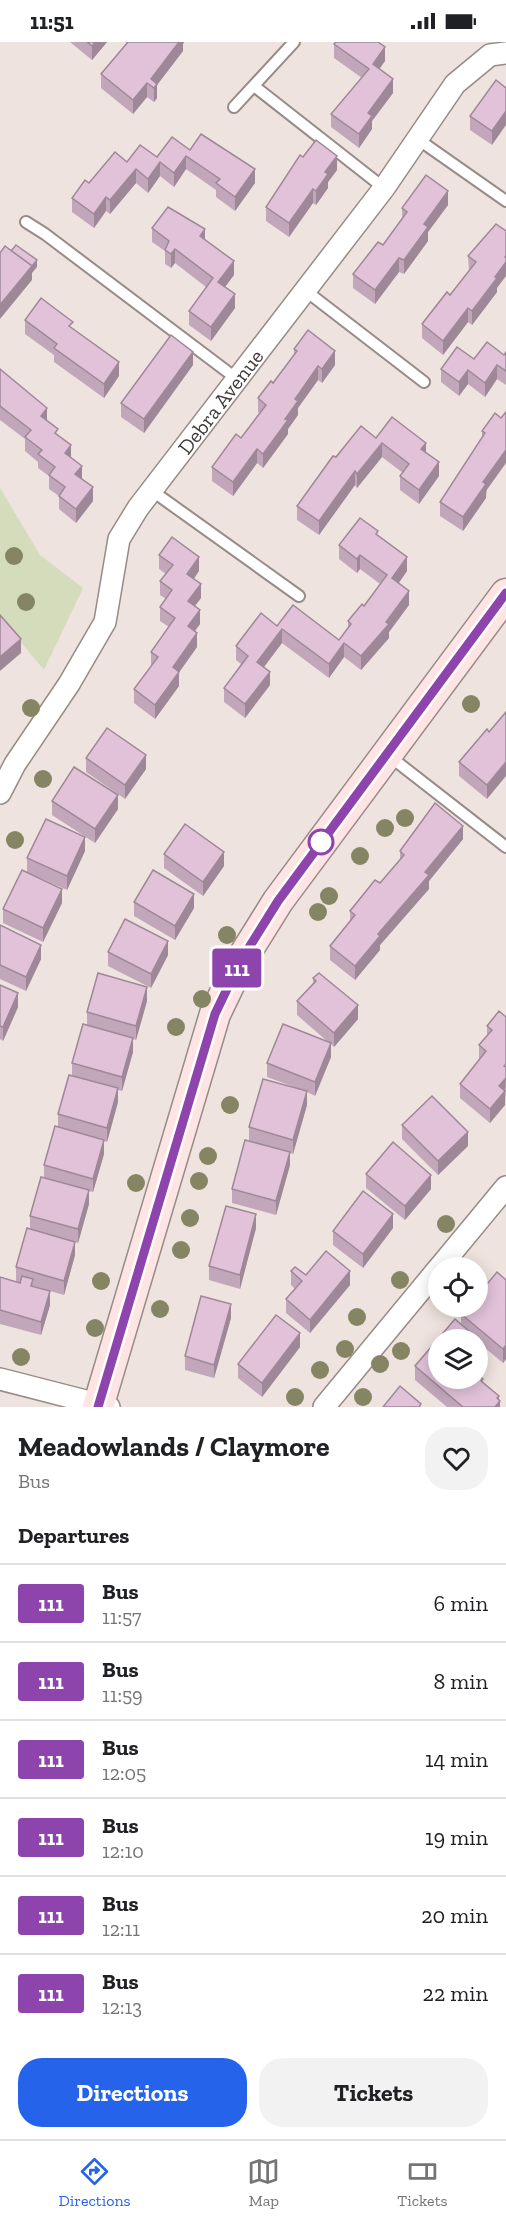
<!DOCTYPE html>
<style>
body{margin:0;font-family:"Zilla Slab",serif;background:#f2f2f2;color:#202124;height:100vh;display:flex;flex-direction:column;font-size:22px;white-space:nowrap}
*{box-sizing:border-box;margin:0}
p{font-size:20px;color:#757577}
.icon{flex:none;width:33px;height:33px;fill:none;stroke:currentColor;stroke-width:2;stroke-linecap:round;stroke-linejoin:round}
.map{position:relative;height:1365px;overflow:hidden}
.side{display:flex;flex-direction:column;background:#fff;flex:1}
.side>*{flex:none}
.badge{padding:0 12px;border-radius:4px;font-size:21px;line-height:39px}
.fabs{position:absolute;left:428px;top:1215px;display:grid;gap:12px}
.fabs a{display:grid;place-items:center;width:60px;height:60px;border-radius:50%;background:#fff;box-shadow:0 3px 15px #0003;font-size:30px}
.map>.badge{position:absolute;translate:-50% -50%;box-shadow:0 0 0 3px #fff}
h2{padding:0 18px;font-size:22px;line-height:54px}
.round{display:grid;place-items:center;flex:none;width:63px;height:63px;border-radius:24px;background:#f2f2f2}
.headline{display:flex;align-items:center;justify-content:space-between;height:102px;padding:0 18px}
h1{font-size:28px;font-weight:800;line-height:45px}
.button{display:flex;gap:12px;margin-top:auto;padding:12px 18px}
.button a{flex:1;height:69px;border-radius:24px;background:#2563eb;color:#fff;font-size:24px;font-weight:800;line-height:69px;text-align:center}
.button a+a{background:#f2f2f2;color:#202124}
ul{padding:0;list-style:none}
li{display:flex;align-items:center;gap:18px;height:78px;padding:0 18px;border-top:2px solid #e0e0e0}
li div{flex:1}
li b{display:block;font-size:22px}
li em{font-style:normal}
li .badge{min-width:66px;font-weight:700;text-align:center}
.status{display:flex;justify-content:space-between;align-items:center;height:42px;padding:0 30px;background:#fff;direction:ltr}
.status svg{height:16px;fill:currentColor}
.menu{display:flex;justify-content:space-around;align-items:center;height:84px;border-top:2px solid #e0e0e0;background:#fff;font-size:16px;color:#757577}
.menu a{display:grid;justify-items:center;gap:3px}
.menu .active{color:#2563eb}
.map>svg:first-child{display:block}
.green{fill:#d4dcbc}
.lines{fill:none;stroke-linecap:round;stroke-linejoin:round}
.service-casing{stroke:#968b87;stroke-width:14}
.minor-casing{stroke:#968b87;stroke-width:24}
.secondary-casing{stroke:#968b87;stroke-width:33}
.service{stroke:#fff;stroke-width:10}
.minor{stroke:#fff;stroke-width:21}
.secondary{stroke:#fee5e3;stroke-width:30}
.tree{fill:#858564}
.wall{fill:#c2a7bb}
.shaded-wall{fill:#9e8898}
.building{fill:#e2c2d9;stroke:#9e8898;stroke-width:1.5}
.line-casing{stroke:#fff;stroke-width:14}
.line{stroke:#8e44ad;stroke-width:9}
.stop-dot{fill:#fff;stroke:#8e44ad;stroke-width:3}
.labels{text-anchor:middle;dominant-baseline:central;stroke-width:4.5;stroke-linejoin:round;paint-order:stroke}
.street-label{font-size:21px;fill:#3f3a38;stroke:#fff}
</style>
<div class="status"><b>11:51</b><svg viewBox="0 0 49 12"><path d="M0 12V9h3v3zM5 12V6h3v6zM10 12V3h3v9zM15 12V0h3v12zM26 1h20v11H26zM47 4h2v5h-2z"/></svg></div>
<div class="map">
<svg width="506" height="1365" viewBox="0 0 506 1365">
<rect width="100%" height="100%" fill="#efe3df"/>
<path class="green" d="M0,446L40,513L83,546L44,628L0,575Z"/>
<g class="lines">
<g class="service-casing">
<g id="service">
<path d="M254,44L384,146"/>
<path d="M234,65L294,0"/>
<path d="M419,98L506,159"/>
<path d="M26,180L45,192L237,337"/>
<path d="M306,249L424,340"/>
<path d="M151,448L299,554"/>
<path d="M388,713L506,805"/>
</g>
</g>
<g class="minor-casing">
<g id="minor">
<path id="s1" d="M0,751L15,722L69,642L105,580L119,497L138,466L384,146L455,42L490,13L506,11"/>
<path d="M439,1226L506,1145"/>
<path d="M0,1337L109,1365"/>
<path d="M324,1365L438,1227"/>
</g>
</g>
<g class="secondary-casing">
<path id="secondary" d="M98,1365L215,972L240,920L278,859L506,552"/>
</g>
<use href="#service" class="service"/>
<use href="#minor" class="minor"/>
<use href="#secondary" class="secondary"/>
</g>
<g class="tree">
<circle cx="14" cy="514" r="9"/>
<circle cx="26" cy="560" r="9"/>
<circle cx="471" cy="662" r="9"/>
<circle cx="31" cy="666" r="9"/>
<circle cx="43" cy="737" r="9"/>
<circle cx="405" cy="776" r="9"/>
<circle cx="385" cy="786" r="9"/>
<circle cx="15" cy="798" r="9"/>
<circle cx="360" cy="814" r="9"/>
<circle cx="329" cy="854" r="9"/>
<circle cx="318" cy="870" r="9"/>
<circle cx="227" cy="893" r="9"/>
<circle cx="202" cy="957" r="9"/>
<circle cx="176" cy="985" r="9"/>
<circle cx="230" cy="1063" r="9"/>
<circle cx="208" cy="1114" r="9"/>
<circle cx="199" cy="1139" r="9"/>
<circle cx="136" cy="1141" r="9"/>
<circle cx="190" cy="1176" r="9"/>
<circle cx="446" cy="1182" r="9"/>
<circle cx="181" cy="1208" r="9"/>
<circle cx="400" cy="1238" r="9"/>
<circle cx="101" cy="1239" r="9"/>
<circle cx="160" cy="1267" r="9"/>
<circle cx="357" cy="1275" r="9"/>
<circle cx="95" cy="1286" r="9"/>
<circle cx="345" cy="1307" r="9"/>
<circle cx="401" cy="1309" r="9"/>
<circle cx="21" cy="1315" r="9"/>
<circle cx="380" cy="1322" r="9"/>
<circle cx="320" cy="1328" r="9"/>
<circle cx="295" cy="1355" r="9"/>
<circle cx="363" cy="1355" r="9"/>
</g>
<g class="wall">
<path d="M70,0H107L92,18Z"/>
<path d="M126,0H184L183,2V9L157,43V56L154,60L147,55L133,72L101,46V32L126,2Z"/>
<path d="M334,2L385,19L379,27L393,51L372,79V87L359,106L331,85V72L362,36L334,16Z"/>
<path d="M506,46L492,103L470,88V74Z"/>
<path d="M190,108L255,141L235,169L216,155V148L186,127L174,145L160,134L148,151L136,141L110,172L106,169L94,186L72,170V156L89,141L127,120L157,115Z"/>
<path d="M303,115L337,128L328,140V146L316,163L313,161L289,195L266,179V165Z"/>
<path d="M448,163L428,190V199L404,232L399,230L375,262L353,246V232L383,203L402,176V166Z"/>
<path d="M496,182L497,250L472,283L468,280L443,313L422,296V282L450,253L469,229L468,214Z"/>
<path d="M152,186L205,198L234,233L225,245L235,266L211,299L189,283V269L206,245L175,221L171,226L165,222V209L152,200Z"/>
<path d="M25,278L73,287L119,334L104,356L54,320V313L25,292Z"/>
<path d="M294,307L335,323L322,341L318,338L298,366V373L288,387V392L263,426L257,421L233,454L212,439V425L241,396L260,371L258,370V356L273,341L294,312Z"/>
<path d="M506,310V343L497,337L485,355L468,342L459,354L441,340V327L474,317L504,313Z"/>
<path d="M193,323L144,391L121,375V361Z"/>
<path d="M0,327L47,379L58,393L71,415L93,459L76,481L59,467V454L49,447V434L38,426V420L25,409V397L0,378Z"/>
<path d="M495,371L486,456L463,489L440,474V460L482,396V389Z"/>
<path d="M376,396L426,411L439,434L419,462L400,448V434L403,431L382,415L357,446L355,443L319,493L297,478V464L336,415Z"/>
<path d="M378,493L407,529L399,541L409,563L389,590V596L361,628L344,615L329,636L282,601L264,625L270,643L245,676L224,660V646L241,622L236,618V604L277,584L339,598L348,586V579L364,564L380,542L360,527L357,531L339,517V503Z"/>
<path d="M159,513L199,529L194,537L201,556L195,564L200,582L195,589L197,605L179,630V644L155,677L134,661V647L151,624V610L169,585L160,579V565L166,557L160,553V539L166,532L159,527Z"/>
<path d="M489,690L487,757L459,734V720Z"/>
<path d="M86,716L146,727L125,757L86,730Z"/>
<path d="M52,759L118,767L95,801L52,773Z"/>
<path d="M463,797L429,839V847L380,903V908L355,938L330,918V904L350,879V869L380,841L400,818V809Z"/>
<path d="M85,809L67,848L27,830V816Z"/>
<path d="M164,812L224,824L203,854L164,826Z"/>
<path d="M134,860L194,866L175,898L134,874Z"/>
<path d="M62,861L43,900L3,881V867Z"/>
<path d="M0,883L41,917L26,949L0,937Z"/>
<path d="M108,910L168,913L151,946L108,924Z"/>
<path d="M313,936L358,977L334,1005L331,1002V1015L315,1054L307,1050V1063L293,1112L290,1111V1123L276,1173L232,1161V1147L249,1099V1085L297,1046L267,1035V1021L328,1000L297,973V959L313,941Z"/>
<path d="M0,943L18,965L3,999L0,997Z"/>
<path d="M147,959L136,998L133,997V1010L122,1049L118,1048V1060L107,1100L104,1099V1112L93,1150L89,1149V1162L78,1201L75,1200V1213L64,1253L33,1244L50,1263L41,1293L0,1282V1235L20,1241L16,1239V1225L30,1187V1174L44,1136V1123L58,1085V1072L72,1034V1021L87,983V970Z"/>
<path d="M499,969L505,1051V1063L490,1081L460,1056V1042L479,1017V1003L487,994V984Z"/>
<path d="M402,1083L468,1104L438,1133L402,1097Z"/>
<path d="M366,1132L431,1147L405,1178L366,1146Z"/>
<path d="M256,1186L240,1247L209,1238V1224Z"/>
<path d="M393,1186L363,1226L333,1203V1189Z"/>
<path d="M291,1229L350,1243L310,1291L286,1271V1257L295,1247L291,1243Z"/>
<path d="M497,1230L506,1238V1317L503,1321L478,1300V1311L477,1312V1298H438V1336H477V1332L483,1337V1340L499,1354V1357L500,1359V1365H447L415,1338V1324L455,1277L461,1283V1272L468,1264H477V1254Z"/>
<path d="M231,1276L214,1336L185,1328V1314Z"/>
<path d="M300,1305L262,1355L238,1336V1322Z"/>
</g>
<g class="shaded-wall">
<path d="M95,0H107L92,18V4Z"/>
<path d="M179,0H184L183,2V9L157,43V56L154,60V46L151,37Z"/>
<path d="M385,5V19L373,36V22Z"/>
<path d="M393,37V51L372,79V87L359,106V92L368,71Z"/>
<path d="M147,41V55L133,72V58Z"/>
<path d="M506,69V83L492,103V89Z"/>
<path d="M186,114V127L174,145V131Z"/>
<path d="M337,114V128L328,140V146L316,163V149L325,130Z"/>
<path d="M160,120V134L148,151V137Z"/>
<path d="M136,127V141L110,172V158Z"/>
<path d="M255,127V141L235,169V155Z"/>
<path d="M313,147V161L289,195V181Z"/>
<path d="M448,149V163L428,190V199L404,232V218L424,182Z"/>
<path d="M106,155V169L94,186V172Z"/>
<path d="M205,187V201L200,194Z"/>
<path d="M175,207V221L171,226V212Z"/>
<path d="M506,214V234L497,246V250L472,283V269L495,235Z"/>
<path d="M399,216V230L375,262V248Z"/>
<path d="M37,218V225L32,231V238L0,277V263Z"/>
<path d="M234,219V233L218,254V240Z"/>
<path d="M235,252V266L211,299V285Z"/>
<path d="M468,266V280L443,313V299Z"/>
<path d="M335,309V323L322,341V327Z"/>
<path d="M193,310V323L144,391V377Z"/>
<path d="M119,320V334L104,356V342Z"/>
<path d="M497,323V337L485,355V341Z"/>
<path d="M318,324V338L298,366V373L288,387V392L263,426V412L285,377L295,357Z"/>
<path d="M468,328V342L459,354V340Z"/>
<path d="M47,366V380L41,374Z"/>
<path d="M382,401V415L357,446V432Z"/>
<path d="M426,401V415L421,407Z"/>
<path d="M71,403V417L65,411Z"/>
<path d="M257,407V421L233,454V440Z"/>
<path d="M506,408V421L486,449V456L463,489V475L483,440Z"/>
<path d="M439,420V434L419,462V448Z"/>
<path d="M82,424V438L75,432Z"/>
<path d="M355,429V443L319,493V479Z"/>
<path d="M93,445V459L76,481V467Z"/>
<path d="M360,513V527L357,531V517Z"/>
<path d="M199,515V529L187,546V532Z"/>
<path d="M407,515V529L392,550V536Z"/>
<path d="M201,542V556L188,573V559Z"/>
<path d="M409,549V563L389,590V596L361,628V614Z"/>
<path d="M200,568V582L188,598V584Z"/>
<path d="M282,587V601L257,634V620Z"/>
<path d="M197,591V605L173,639V625Z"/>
<path d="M21,597V611L0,629V615Z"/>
<path d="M344,601V615L329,636V622Z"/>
<path d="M179,630V644L155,677V663Z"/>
<path d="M270,630V643L245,676V662Z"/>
<path d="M146,713V727L125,757V743Z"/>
<path d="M506,720V734L487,757V743Z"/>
<path d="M118,753V767L95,801V787Z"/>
<path d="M463,784V797L429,839V847L380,903V908L355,938V924L425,830Z"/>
<path d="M85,795V809L67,848V834Z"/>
<path d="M224,810V824L203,854V840Z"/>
<path d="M62,847V861L43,900V886Z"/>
<path d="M194,852V866L175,898V884Z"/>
<path d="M168,899V913L151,946V932Z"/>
<path d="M41,903V917L26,949V935Z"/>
<path d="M147,945V959L136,998V984Z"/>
<path d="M18,951V965L3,999V985Z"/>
<path d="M358,963V977L334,1005V991Z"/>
<path d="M133,996V1010L122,1049V1035Z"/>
<path d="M331,1001V1015L315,1054V1040Z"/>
<path d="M506,1036L505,1063L490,1081V1067L499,1044Z"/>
<path d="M118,1046V1060L107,1100V1086Z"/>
<path d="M307,1049V1063L293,1112V1098Z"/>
<path d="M468,1090V1104L438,1133V1119Z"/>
<path d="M104,1098V1112L93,1150V1137Z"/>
<path d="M290,1110V1123L276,1173V1159Z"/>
<path d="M431,1133V1147L405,1178V1164Z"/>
<path d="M89,1148V1162L78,1201V1187Z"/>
<path d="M256,1172V1186L240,1247V1233Z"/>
<path d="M393,1172V1186L363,1226V1212Z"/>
<path d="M75,1200V1213L64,1253V1239Z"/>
<path d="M350,1229V1243L310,1291V1278Z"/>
<path d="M50,1249V1263L41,1293V1280Z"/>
<path d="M231,1262V1276L214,1336V1323Z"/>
<path d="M300,1291V1305L262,1355V1341Z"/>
<path d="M478,1297V1311L477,1312V1298Z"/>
<path d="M506,1303V1317L503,1321V1307Z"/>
<path d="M499,1354V1360L500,1359V1365H495L497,1356Z"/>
</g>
<g class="building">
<path d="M87,0H95L92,4Z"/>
<path d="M128,0H179L151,37L157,42L154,46L147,41L133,58L101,32Z"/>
<path d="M336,0H378L385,5L373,22L393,37L368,71L372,74L359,92L331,72L369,27L334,2Z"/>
<path d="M496,38L506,46V69L492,89L470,74Z"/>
<path d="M201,92L255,127L235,155L216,141L220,137L186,114L174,131L160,120L148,137L136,127L110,158L106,155L94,172L72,156L85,138L89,141L115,110L127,120L140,103L157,115L172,95L190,108Z"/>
<path d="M316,98L337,114L325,130L328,132L316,149L313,147L289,181L266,165L300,113L303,115Z"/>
<path d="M426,133L448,149L424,182L428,185L404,218L399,216L375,248L353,232L378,200L383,203L407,170L402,166Z"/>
<path d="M168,165L205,187L200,194L234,219L218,240L235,252L211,285L189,269L213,236L175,207L171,212L165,208L169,199L152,186Z"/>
<path d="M496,182L506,189V214L505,215L506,216V220L495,235L497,236L472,269L468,266L443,299L422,282L447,250L450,253L476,220L468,214Z"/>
<path d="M16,203L37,218L32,224L11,209Z"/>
<path d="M5,204L32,224L0,263V211Z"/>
<path d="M41,256L73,280L69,284L119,320L104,342L54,306L57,302L25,278Z"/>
<path d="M308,288L335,309L322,327L318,324L295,357L298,359L285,377L288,378L263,412L257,407L233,440L212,425L236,392L241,396L266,363L258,356L271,339L273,341L297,309L294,307Z"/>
<path d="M171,293L193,310L144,377L121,361Z"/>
<path d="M487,300L504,313L506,310V329L497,323L485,341L468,328L459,340L441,327L457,305L474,317Z"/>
<path d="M0,327L47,366L41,374L58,387L55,391L71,403L65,411L82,424L75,432L93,445L76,467L59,454L65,445L49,433L55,425L38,412L42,408L25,395L31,388L0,364Z"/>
<path d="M506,370V408L483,440L486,442L463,475L440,460L485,391L482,389L495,371L501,376Z"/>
<path d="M392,375L426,401L421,407L439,420L419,448L400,434L409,422L382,401L357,432L355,429L319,479L297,464L333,414L336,415L361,384L376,396Z"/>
<path d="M360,476L378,489L376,492L407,515L392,536L409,549L386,580L389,582L361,614L344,601L329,622L282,587L257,620L270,630L245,662L224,646L248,614L236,604L261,571L277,584L293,563L339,598L351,582L348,579L362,562L364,564L387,533L360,513L357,517L339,503Z"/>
<path d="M172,495L199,515L187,532L201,542L188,559L200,568L188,584L197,591L173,625L179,630L155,663L134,647L158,615L151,610L175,576L160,565L172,548L160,539L173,523L159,513Z"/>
<path d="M0,573L21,597L0,615Z"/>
<path d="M506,670V720L487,743L459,720L487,687L489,690Z"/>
<path d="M107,686L146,713L125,743L86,716Z"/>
<path d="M74,725L118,753L95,787L52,759Z"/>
<path d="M435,761L463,784L425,830L429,833L378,892L380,894L355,924L330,904L355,873L350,869L375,838L380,841L404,813L400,809Z"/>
<path d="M46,777L85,795L67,834L27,816Z"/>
<path d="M185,782L224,810L203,840L164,812Z"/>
<path d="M22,828L62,847L43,886L3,867Z"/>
<path d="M153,828L194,852L175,884L134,860Z"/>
<path d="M125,877L168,899L151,932L108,910Z"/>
<path d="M0,883L41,903L26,935L0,923Z"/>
<path d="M98,931L147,945L136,984L87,970Z"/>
<path d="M319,931L358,963L334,991L297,959L316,939L313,936Z"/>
<path d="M0,943L18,951L3,985L0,984Z"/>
<path d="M499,969L506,975V1022L504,1024L506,1025V1036L499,1044L505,1049L490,1067L460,1042L486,1009L479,1003L492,988L487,984Z"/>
<path d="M83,982L133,996L122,1035L72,1021Z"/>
<path d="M283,982L331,1001L315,1040L267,1021Z"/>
<path d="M69,1033L118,1046L107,1086L58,1072Z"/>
<path d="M263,1037L307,1049L293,1098L249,1085Z"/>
<path d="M432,1054L468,1090L438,1119L402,1083Z"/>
<path d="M55,1084L104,1098L93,1137L44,1123Z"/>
<path d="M245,1098L290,1110L276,1159L232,1147Z"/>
<path d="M393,1100L431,1133L405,1164L366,1132Z"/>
<path d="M41,1135L89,1148L78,1187L30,1174Z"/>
<path d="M363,1149L393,1172L363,1212L333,1189Z"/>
<path d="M226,1164L256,1172L240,1233L209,1224Z"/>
<path d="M27,1186L75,1200L64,1239L16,1225Z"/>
<path d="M326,1209L350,1229L310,1278L286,1257L302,1239L291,1229L295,1225L306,1233Z"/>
<path d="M497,1230L506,1238V1303L503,1307L461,1272L468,1264H477V1254Z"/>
<path d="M22,1234L33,1237L31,1244L50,1249L41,1280L0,1268V1235L20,1241Z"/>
<path d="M201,1254L231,1262L214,1323L185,1314Z"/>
<path d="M276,1273L300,1291L262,1341L238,1322Z"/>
<path d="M455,1277L478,1297L477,1298H438V1336H477V1332L483,1337L481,1339L499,1354L497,1356L500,1359L495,1365H463L415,1324Z"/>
<path d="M400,1344L421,1362L419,1365H383Z"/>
</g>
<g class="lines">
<g class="line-casing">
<path id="line" d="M98,1365L215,972L240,920L278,859L506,551"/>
</g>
<use href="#line" class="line"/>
</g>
<circle class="stop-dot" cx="321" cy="800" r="12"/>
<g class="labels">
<g class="street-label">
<text stroke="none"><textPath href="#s1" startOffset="456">Debra Avenue</textPath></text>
</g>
</g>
</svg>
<div class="fabs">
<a><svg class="icon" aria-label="locate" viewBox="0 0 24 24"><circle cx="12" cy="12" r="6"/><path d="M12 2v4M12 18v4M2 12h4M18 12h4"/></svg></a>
<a><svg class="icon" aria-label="layers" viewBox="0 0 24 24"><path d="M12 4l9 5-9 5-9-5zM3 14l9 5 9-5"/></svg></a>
</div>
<b class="badge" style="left:237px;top:926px;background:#8e44ad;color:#fff">111</b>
</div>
<section class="side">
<div class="headline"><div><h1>Meadowlands / Claymore</h1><p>Bus</p></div><a class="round"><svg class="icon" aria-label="heart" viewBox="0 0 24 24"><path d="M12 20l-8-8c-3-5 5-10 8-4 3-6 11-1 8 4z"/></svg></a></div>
<h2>Departures</h2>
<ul>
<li><span class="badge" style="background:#8e44ad;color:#fff">111</span><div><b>Bus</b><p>11:57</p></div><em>6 min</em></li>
<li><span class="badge" style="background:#8e44ad;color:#fff">111</span><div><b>Bus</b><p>11:59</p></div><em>8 min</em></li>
<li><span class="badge" style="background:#8e44ad;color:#fff">111</span><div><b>Bus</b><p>12:05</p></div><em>14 min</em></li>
<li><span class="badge" style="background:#8e44ad;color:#fff">111</span><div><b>Bus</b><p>12:10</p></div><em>19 min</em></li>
<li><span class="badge" style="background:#8e44ad;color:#fff">111</span><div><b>Bus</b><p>12:11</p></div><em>20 min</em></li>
<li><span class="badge" style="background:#8e44ad;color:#fff">111</span><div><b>Bus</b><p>12:13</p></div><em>22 min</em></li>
</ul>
<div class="button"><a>Directions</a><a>Tickets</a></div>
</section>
<nav class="menu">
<a class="active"><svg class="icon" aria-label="directions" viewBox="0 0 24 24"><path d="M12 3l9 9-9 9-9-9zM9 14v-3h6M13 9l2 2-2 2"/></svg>Directions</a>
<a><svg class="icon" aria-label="map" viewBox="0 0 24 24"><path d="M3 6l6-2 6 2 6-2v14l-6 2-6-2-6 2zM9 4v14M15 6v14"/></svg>Map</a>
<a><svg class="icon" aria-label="tickets" viewBox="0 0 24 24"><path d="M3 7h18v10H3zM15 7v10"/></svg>Tickets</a>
</nav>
